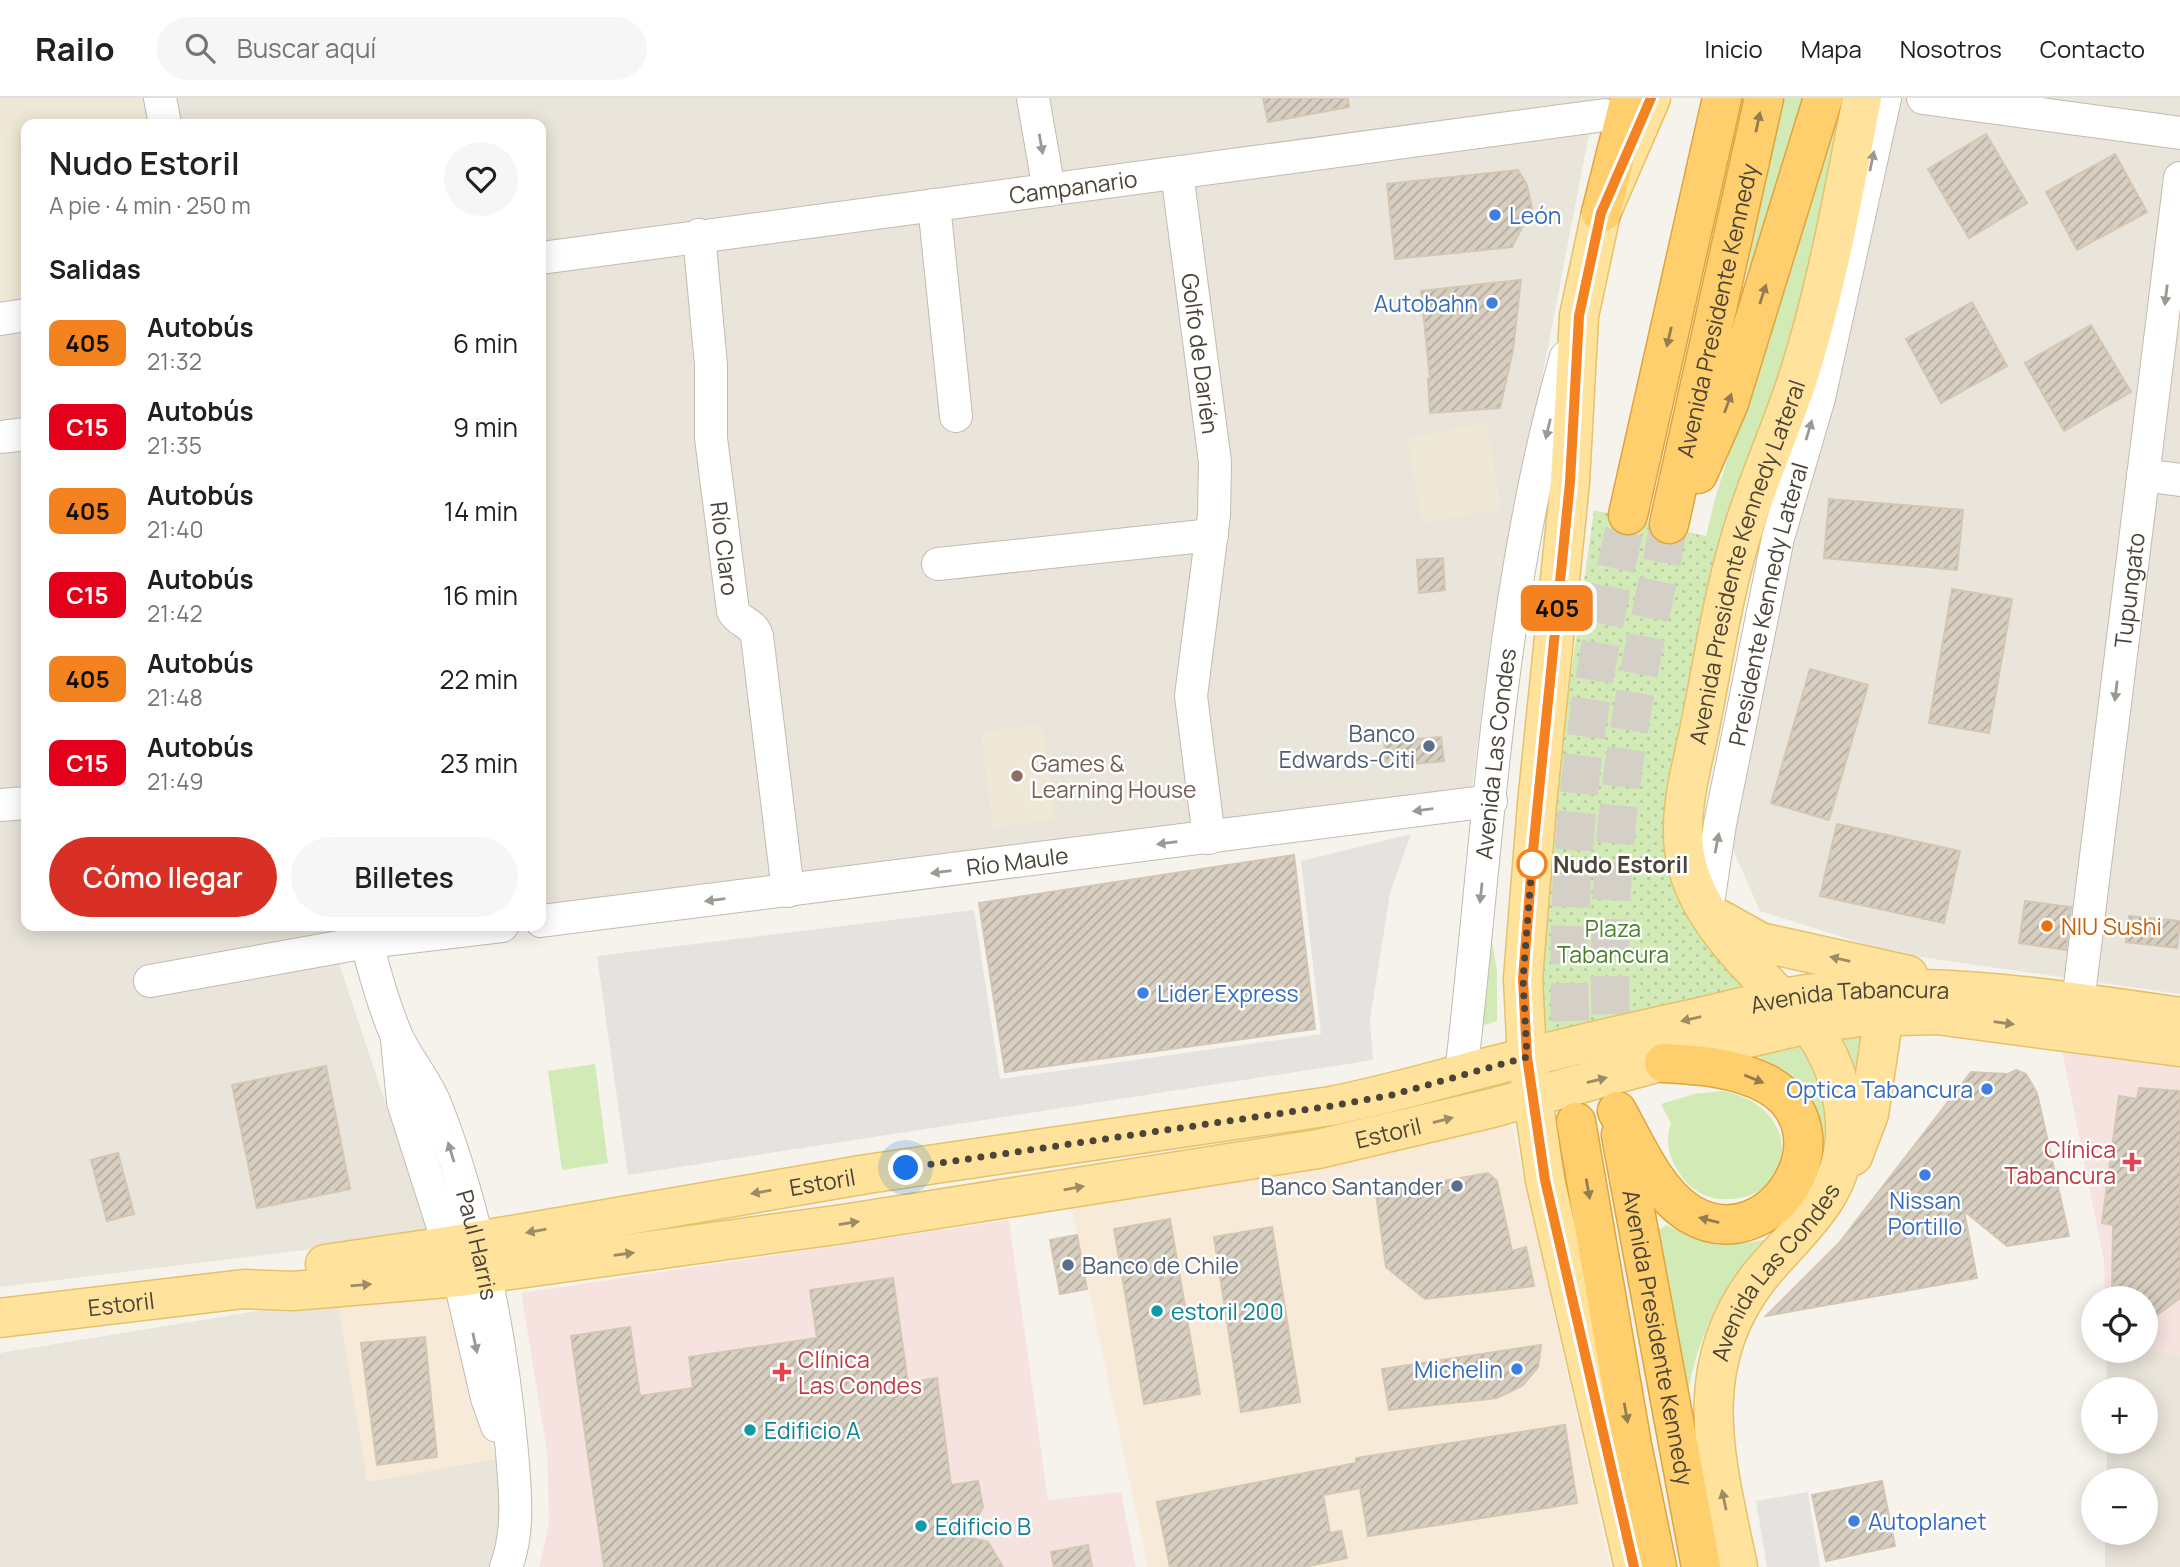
<!DOCTYPE html>
<html lang="es">
<meta charset="utf-8">
<style>
body{margin:0;font-family:Manrope,sans-serif;background:#f6f6f6;color:#202124;height:100vh;display:flex;flex-direction:column;font-size:26px;white-space:nowrap}
*{box-sizing:border-box;margin:0}
p{font-size:23px;color:#757577}
.icon{flex:none;width:38px;height:38px;fill:none;stroke:currentColor;stroke-width:2;stroke-linecap:round;stroke-linejoin:round}
.map{position:relative;flex:1;overflow:hidden}
.drawer{position:absolute;left:21px;top:21px;width:525px;height:812px;display:flex;flex-direction:column;background:#fff;border-radius:14px;box-shadow:0 4px 18px #0003}
.drawer>*{flex:none}
.badge{padding:0 14px;border-radius:10px;font-size:24px;line-height:46px}
.fabs{position:absolute;left:2081px;top:1188px;display:grid;gap:14px}
.fabs a{display:grid;place-items:center;width:77px;height:77px;border-radius:50%;background:#fff;box-shadow:0 4px 18px #0003;font-size:35px}
.you{position:absolute;width:35px;height:35px;margin:-18px;border:5px solid #fff;border-radius:50%;background:#1a73e8;box-shadow:0 0 0 10px #1a73e833}
.map>.badge{position:absolute;translate:-50% -50%;box-shadow:0 0 0 4px #fff}
h2{padding:0 28px;font-size:26px;line-height:63px}
.round{display:grid;place-items:center;flex:none;width:74px;height:74px;border-radius:37px;background:#f6f6f6}
.summary{display:flex;align-items:center;justify-content:space-between;height:119px;padding:0 28px}
h1{font-size:33px;font-weight:600;line-height:52px}
.button{display:flex;gap:14px;margin-top:auto;padding:14px 28px}
.button a{flex:1;height:80px;border-radius:42px;background:#d93025;color:#fff;font-size:28px;font-weight:600;line-height:80px;text-align:center}
.button a+a{background:#f6f6f6;color:#202124}
ul{padding:0;list-style:none}
li{display:flex;align-items:center;gap:21px;height:84px;padding:0 28px}
li div{flex:1}
li b{display:block;font-size:26px}
li em{font-style:normal}
li .badge{min-width:77px;font-weight:700;text-align:center}
header{display:flex;align-items:center;gap:42px;box-sizing:border-box;height:98px;padding:0 35px;background:#fff;border-bottom:2px solid #e0e0e0}
header strong{font-size:33px}
nav{display:flex;gap:38px;margin-inline-start:auto;font-size:24px}
.search{width:490px;height:63px;background:#f6f6f6;display:flex;align-items:center;gap:18px;box-sizing:border-box;padding:0 24px;border-radius:38px;color:#757577;font-size:26px}
.map>svg:first-child{display:block}
.residential{fill:#eae5da}
.commercial{fill:#f7ead8}
.education{fill:#efe8d6}
.medical{fill:#f6e3e0}
.grass{fill:#d2eab5}
.park{fill:url(#park-dots)}
.parking{fill:#e5e3e0}
.building{fill:url(#building-hatch);stroke:#d3c7b4;stroke-width:2}
.lines{fill:none;stroke-linecap:round;stroke-linejoin:round}
.highway-tunnel{stroke:#d4d0c8;stroke-width:38;stroke-dasharray:38 19;stroke-linecap:butt}
.minor-casing{stroke:#c2bbae;stroke-width:34}
.major-casing{stroke:#e6c16a;stroke-width:41}
.highway-casing{stroke:#e0a43c;stroke-width:41}
.minor{stroke:#fff;stroke-width:32}
.major{stroke:#ffe39c;stroke-width:38}
.highway{stroke:#ffcf6e;stroke-width:38}
.oneway{fill:#937c4e}
.oneway2{fill:#9c9892}
.oneway3{fill:#9c8c66}
.line-casing{stroke:#fff;stroke-width:16}
.line{stroke:#f58220;stroke-width:10}
.walk{stroke:#4b4439;stroke-width:7;stroke-dasharray:0 12.6}
.shop-dot{fill:#3f7fe0;stroke:#fff;stroke-width:2.5}
.service-dot{fill:#5c6f8a;stroke:#fff;stroke-width:2.5}
.education-dot{fill:#8d6e63;stroke:#fff;stroke-width:2.5}
.stop-dot{fill:#fff;stroke:#f58220;stroke-width:3.5}
.food-dot{fill:#e8710a;stroke:#fff;stroke-width:2.5}
.health-dot{fill:#e0444e;stroke:#fff;stroke-width:2.5}
.culture-dot{fill:#0f9aa8;stroke:#fff;stroke-width:2.5}
.labels{text-anchor:middle;dominant-baseline:central;stroke-width:5;stroke-linejoin:round;paint-order:stroke}
.street-label{font-size:23px;fill:#4b4439;stroke:#fff}
.shop-label{font-size:23px;fill:#366cbe;stroke:#fff;text-anchor:start}
.service-label{font-size:23px;fill:#4e5e75;stroke:#fff;text-anchor:end}
.education-label{font-size:23px;fill:#785e54;stroke:#fff;text-anchor:start}
.stop-label{font-size:23px;font-weight:bold;fill:#4b4439;stroke:#fff;text-anchor:start}
.food-label{font-size:23px;fill:#c56008;stroke:#fff;text-anchor:start}
.park-label{font-size:23px;fill:#4a7f2a;stroke:#fff}
.health-label{font-size:23px;fill:#be3a42;stroke:#fff;text-anchor:end}
.culture-label{font-size:23px;fill:#0d838f;stroke:#fff;text-anchor:start}
</style>
<header>
<strong>Railo</strong>
<div class="search"><svg class="icon" aria-label="search" viewBox="0 0 24 24"><circle cx="10" cy="10" r="6"/><path d="M15 15l6 6"/></svg>Buscar aquí</div>
<nav><a>Inicio</a><a>Mapa</a><a>Nosotros</a><a>Contacto</a></nav>
</header>
<div class="map">
<svg width="2180" height="1469" viewBox="0 0 2180 1469">
<defs>
<pattern id="park-dots" width="8" height="8" patternUnits="userSpaceOnUse" patternTransform="scale(1.75)"><rect width="8" height="8" fill="#d2eab5"/><path d="M2 2h.1M6 6h.1" fill="none" stroke="#b6ca9c" stroke-width="1.8" stroke-linecap="round"/></pattern>
<pattern id="building-hatch" width="6" height="6" patternUnits="userSpaceOnUse" patternTransform="scale(1.75)"><rect width="6" height="6" fill="#d8cfc1"/><path d="M-1 1l2-2M0 6l6-6M5 7l2-2" fill="none" stroke="#b1aa9e"/></pattern>
</defs>
<rect width="100%" height="100%" fill="#f6f3ec"/>
<g class="residential">
<path d="M0,0H1596L1490,549L1472,689L893,780L541,818V26H26V828H453L331,841L429,1137L0,1189Z"/>
<path d="M1893,0H2180V896L1893,855L1760,813L1726,736Z"/>
<path d="M337,1200L498,1361L502,1401L497,1452L489,1469H0V1255Z"/>
<path d="M2146,1252L2180,1257V1469H2105V1435H2146V1382H2107V1344H2146V1292L2107,1291L2106,1253Z"/>
</g>
<g class="commercial">
<path d="M1512,1027L1610,1469H1148L1070,1104Z"/>
<path d="M441,1197L455,1209L477,1320L498,1361L367,1384L337,1200Z"/>
</g>
<g class="education">
<path d="M0,0H144L148,26H26V200L0,204Z"/>
<path d="M1486,325L1501,411L1422,425L1407,340Z"/>
<path d="M1042,626L1054,722L993,730L981,634Z"/>
</g>
<g class="medical">
<path d="M2061,948L2180,965V1257L2146,1252V1200H2105L2104,1163Z"/>
<path d="M1009,1122L1048,1402L1121,1394L1136,1469H539L549,1426L547,1353L521,1195Z"/>
</g>
<g class="grass">
<path d="M1778,0H1807L1748,180L1747,176Z"/>
<path d="M1840,0H1848C1826,75 1817,153 1796,229C1775,304 1739,374 1717,449L1706,438L1715,401Z"/>
<path d="M1490,832L1497,873V923L1478,929Z"/>
<path d="M1868,926L1861,986L1831,932Z"/>
<path d="M1801,939L1828,1006L1824,1041C1806,989 1799,976 1747,954Z"/>
<path d="M595,966L608,1065L562,1072L548,973Z"/>
<path d="M1723,993C1808,1009 1796,1108 1719,1101C1704,1099 1691,1091 1683,1080C1670,1063 1664,1046 1671,1025L1661,1006L1694,996Z"/>
<path d="M1666,1127C1705,1146 1725,1150 1768,1141C1724,1192 1700,1227 1688,1295L1656,1134Z"/>
</g>
<path class="park" d="M1594,412L1706,438L1717,449L1687,608L1672,776L1687,819L1725,868L1752,894L1538,939L1535,834Z"/>
<g class="parking">
<path d="M1411,736L1390,795L1370,922L1373,962L628,1077L597,858L974,812L1000,981L1321,936L1301,763Z"/>
<path d="M1808,1394L1820,1469H1767L1756,1403Z"/>
</g>
<g class="building">
<path d="M1263,0H1348L1349,9L1268,24Z"/>
<path d="M1986,36L2027,105L1969,140L1928,71Z"/>
<path d="M2115,56L2147,114L2077,152L2046,94Z"/>
<path d="M1518,72L1527,87L1532,110L1512,149L1395,161L1387,86Z"/>
<path d="M1521,182L1513,252L1500,310L1430,315L1428,281H1430L1421,193Z"/>
<path d="M1972,204L2007,268L1941,305L1906,241Z"/>
<path d="M2091,227L2131,294L2064,333L2025,265Z"/>
<path d="M1829,401L1963,412L1957,472L1824,460Z"/>
<path d="M1443,460L1445,492L1419,495L1417,462Z"/>
<path d="M1952,491L2012,501L1989,635L1929,625Z"/>
<path d="M1810,571L1868,587L1829,722L1771,705Z"/>
<path d="M1441,639L1444,663L1386,669L1384,644Z"/>
<path d="M1837,726L1960,753L1944,825L1820,798Z"/>
<path d="M1294,757L1315,931L1005,974L979,805Z"/>
<path d="M2025,803L2071,809L2066,852L2019,845Z"/>
<path d="M2129,818L2180,823L2177,850L2126,844Z"/>
<path d="M326,968L350,1091L257,1110L232,987Z"/>
<path d="M2016,972L2026,976L2037,995L2069,1138L2007,1148L1964,1113L1977,1180L1766,1218L1839,1145L1971,974L2008,976Z"/>
<path d="M2139,990L2180,993V1200L2146,1225V1200H2112L2113,1127L2102,1125L2119,998L2137,1001Z"/>
<path d="M118,1055L134,1116L107,1123L91,1062Z"/>
<path d="M1488,1075L1497,1083L1512,1153L1526,1149L1534,1188L1425,1201L1386,1169L1376,1095Z"/>
<path d="M1170,1121L1200,1296L1144,1306L1114,1131Z"/>
<path d="M1272,1129L1300,1304L1241,1314L1214,1139Z"/>
<path d="M1077,1137L1087,1191L1060,1196L1050,1142Z"/>
<path d="M893,1180L908,1285L937,1280L951,1387L978,1383L983,1409L967,1439L988,1444L1003,1469H604L571,1238L630,1229L640,1298L693,1290L689,1259L817,1240L810,1192Z"/>
<path d="M425,1239L437,1359L377,1367L361,1245Z"/>
<path d="M1541,1247L1538,1269L1522,1288L1497,1300L1389,1312L1382,1271Z"/>
<path d="M1565,1327L1577,1405L1368,1438L1360,1390L1323,1397L1330,1435L1341,1433L1347,1460L1304,1469H1170L1157,1404L1356,1365V1360Z"/>
<path d="M1882,1383L1895,1448L1826,1463L1812,1397Z"/>
<path d="M1088,1447L1092,1469H1054L1051,1454Z"/>
</g>
<g class="lines">
<g class="highway-tunnel">
<path d="M1614,973C1604,851 1612,728 1633,608C1643,547 1658,486 1669,426"/>
<path d="M1573,980C1560,789 1583,602 1628,417"/>
</g>
<g class="minor-casing">
<g id="minor">
<path d="M160,0L165,26"/>
<path d="M1033,0L1049,92"/>
<path d="M1923,0L2180,35"/>
<path id="s1" d="M1177,75L1215,364L1214,417L1191,598L1209,740"/>
<path d="M934,107L956,318"/>
<path id="s2" d="M699,137L711,267V340L733,513C739,525 753,524 757,538L788,793"/>
<path id="s3" d="M541,160L1605,17"/>
<path d="M0,221L26,217"/>
<path d="M0,339L26,336"/>
<path d="M2143,377L2180,382"/>
<path d="M938,466L1212,437"/>
<path d="M0,707L26,705"/>
<path id="s4" d="M1707,812L1720,726L1778,440L1819,300L1885,0"/>
<path id="s5" d="M541,823L1491,703"/>
<path id="s6" d="M362,828C372,864 382,904 397,939C408,963 426,982 436,1008C477,1112 502,1242 512,1354C515,1393 520,1432 506,1469"/>
<path d="M150,883L367,844L502,828"/>
<path id="s7" d="M2078,904L2180,80"/>
<path d="M397,942L403,1004L459,1179L487,1300L497,1328"/>
<path id="s8" d="M1461,976C1489,736 1499,492 1566,259"/>
</g>
</g>
<g class="major-casing">
<g id="major">
<path d="M1719,821L1760,844L1908,877"/>
<path d="M1853,1058L1869,1016L1884,917"/>
<path id="s9" d="M325,1166L448,1148L867,1076L1331,1008C1388,997 1443,980 1500,966C1564,950 1627,935 1691,921C1736,911 1781,898 1826,894C1945,883 2063,902 2180,919"/>
<path id="s10" d="M0,1220L244,1191L293,1193L459,1179L843,1126L1318,1051L1492,1010L1740,942L1808,926L1861,919L1937,917L2180,949"/>
<path d="M1634,1469L1545,1082L1527,959L1523,881L1537,706L1570,384L1579,218L1601,115L1651,0"/>
<path id="s11" d="M1738,1469C1717,1366 1687,1271 1759,1179C1795,1134 1841,1103 1845,1040C1847,1004 1836,965 1815,935C1804,920 1789,908 1776,895C1737,855 1690,808 1684,750C1679,708 1693,665 1701,624C1713,564 1722,503 1739,445C1755,388 1780,335 1798,280C1827,189 1844,94 1862,0"/>
</g>
</g>
<g class="highway-casing">
<g id="highway">
<path d="M1601,115L1630,0"/>
<path d="M1698,376L1729,305L1823,0"/>
<path d="M1628,417L1722,0"/>
<path id="s12" d="M1669,426L1764,0"/>
<path d="M1617,1013C1636,1047 1656,1095 1690,1116C1772,1164 1852,1033 1767,986C1735,969 1699,967 1664,965"/>
<path d="M1576,1024L1632,1347L1657,1469"/>
<path id="s13" d="M1621,1037L1701,1469"/>
</g>
</g>
<use href="#minor" class="minor"/>
<use href="#major" class="major"/>
<use href="#highway" class="highway"/>
</g>
<defs><path id="oneway-solid" d="M-6-.8H1V-3.2L6.5 0L1 3.2V.8H-6Z" transform="scale(1.75)"/></defs>
<g class="oneway">
<use href="#oneway-solid" transform="translate(1758 24) rotate(-78)"/>
<use href="#oneway-solid" transform="translate(1763 196) rotate(-72)"/>
<use href="#oneway-solid" transform="translate(1669 239) rotate(103)"/>
<use href="#oneway-solid" transform="translate(1728 305) rotate(-70)"/>
<use href="#oneway-solid" transform="translate(1754 981) rotate(22)"/>
<use href="#oneway-solid" transform="translate(1588 1091) rotate(80)"/>
<use href="#oneway-solid" transform="translate(1709 1122) rotate(-166)"/>
<use href="#oneway-solid" transform="translate(1626 1315) rotate(80)"/>
</g>
<g class="oneway2">
<use href="#oneway-solid" transform="translate(1041 46) rotate(80)"/>
<use href="#oneway-solid" transform="translate(1872 63) rotate(-78)"/>
<use href="#oneway-solid" transform="translate(2166 197) rotate(97)"/>
<use href="#oneway-solid" transform="translate(1548 331) rotate(103)"/>
<use href="#oneway-solid" transform="translate(1809 332) rotate(-73)"/>
<use href="#oneway-solid" transform="translate(2116 593) rotate(97)"/>
<use href="#oneway-solid" transform="translate(1423 712) rotate(173)"/>
<use href="#oneway-solid" transform="translate(1167 745) rotate(173)"/>
<use href="#oneway-solid" transform="translate(1717 745) rotate(-79)"/>
<use href="#oneway-solid" transform="translate(941 774) rotate(173)"/>
<use href="#oneway-solid" transform="translate(1481 795) rotate(96)"/>
<use href="#oneway-solid" transform="translate(715 802) rotate(173)"/>
<use href="#oneway-solid" transform="translate(451 1054) rotate(-107)"/>
<use href="#oneway-solid" transform="translate(475 1245) rotate(78)"/>
</g>
<g class="oneway3">
<use href="#oneway-solid" transform="translate(1840 861) rotate(-167)"/>
<use href="#oneway-solid" transform="translate(1691 921) rotate(167)"/>
<use href="#oneway-solid" transform="translate(2004 925) rotate(8)"/>
<use href="#oneway-solid" transform="translate(1597 982) rotate(-14)"/>
<use href="#oneway-solid" transform="translate(1443 1022) rotate(-14)"/>
<use href="#oneway-solid" transform="translate(1074 1090) rotate(-10)"/>
<use href="#oneway-solid" transform="translate(761 1094) rotate(170)"/>
<use href="#oneway-solid" transform="translate(849 1125) rotate(-9)"/>
<use href="#oneway-solid" transform="translate(536 1133) rotate(170)"/>
<use href="#oneway-solid" transform="translate(624 1156) rotate(-8)"/>
<use href="#oneway-solid" transform="translate(361 1187) rotate(-5)"/>
<use href="#oneway-solid" transform="translate(1724 1402) rotate(-102)"/>
</g>
<g class="lines">
<g class="line-casing">
<path id="line" d="M1634,1469L1545,1082L1527,959L1523,881L1533,753L1570,384L1579,218L1601,115L1651,0"/>
</g>
<use href="#line" class="line"/>
<path class="walk" d="M906,1070L1331,1008L1392,997L1527,959L1523,881L1532,766"/>
</g>
<g class="shop-dot">
<circle cx="1495" cy="117" r="7"/>
<circle cx="1492" cy="205" r="7"/>
<circle cx="1143" cy="895" r="7"/>
<circle cx="1987" cy="991" r="7"/>
<circle cx="1925" cy="1077" r="7"/>
<circle cx="1517" cy="1271" r="7"/>
<circle cx="1854" cy="1423" r="7"/>
</g>
<g class="service-dot">
<circle cx="1429" cy="648" r="7"/>
<circle cx="1457" cy="1088" r="7"/>
<circle cx="1068" cy="1167" r="7"/>
</g>
<circle class="education-dot" cx="1017" cy="678" r="7"/>
<circle class="stop-dot" cx="1532" cy="766" r="14"/>
<circle class="food-dot" cx="2047" cy="828" r="7"/>
<g class="health-dot">
<path d="M2128.5 1053.5h7v7h7v7h-7v7h-7v-7h-7v-7h7z"/>
<path d="M778.5 1263.5h7v7h7v7h-7v7h-7v-7h-7v-7h7z"/>
</g>
<g class="culture-dot">
<circle cx="1157" cy="1213" r="7"/>
<circle cx="750" cy="1332" r="7"/>
<circle cx="921" cy="1428" r="7"/>
</g>
<g class="labels">
<g class="street-label">
<text stroke="none"><textPath href="#s3" startOffset="537">Campanario</textPath></text>
<text stroke="none"><textPath href="#s12" startOffset="219">Avenida Presidente Kennedy</textPath></text>
<text stroke="none"><textPath href="#s1" startOffset="182">Golfo de Darién</textPath></text>
<text stroke="none"><textPath href="#s2" startOffset="315">Río Claro</textPath></text>
<text stroke="none"><textPath href="#s11" startOffset="1106">Avenida Presidente Kennedy Lateral</textPath></text>
<text stroke="none"><textPath href="#s7" startOffset="415">Tupungato</textPath></text>
<text stroke="none"><textPath href="#s4" startOffset="312">Presidente Kennedy Lateral</textPath></text>
<text stroke="none"><textPath href="#s8" startOffset="322">Avenida Las Condes</textPath></text>
<text stroke="none"><textPath href="#s5" startOffset="480">Río Maule</textPath></text>
<text stroke="none"><textPath href="#s9" startOffset="1550">Avenida Tabancura</textPath></text>
<text stroke="none"><textPath href="#s10" startOffset="1402">Estoril</textPath></text>
<text stroke="none"><textPath href="#s9" startOffset="504">Estoril</textPath></text>
<text stroke="none"><textPath href="#s6" startOffset="341">Paul Harris</textPath></text>
<text stroke="none"><textPath href="#s11" startOffset="315">Avenida Las Condes</textPath></text>
<text stroke="none"><textPath href="#s10" startOffset="122">Estoril</textPath></text>
<text stroke="none"><textPath href="#s13" startOffset="206">Avenida Presidente Kennedy</textPath></text>
</g>
<g class="shop-label">
<text x="1509" y="117">León</text>
<text x="1478" y="205" text-anchor="end">Autobahn</text>
<text x="1157" y="895">Lider Express</text>
<text x="1973" y="991" text-anchor="end">Optica Tabancura</text>
<text x="1925" y="1102" text-anchor="middle">Nissan<tspan x="1925" dy="26">Portillo</tspan></text>
<text x="1503" y="1271" text-anchor="end">Michelin</text>
<text x="1868" y="1423">Autoplanet</text>
</g>
<g class="service-label">
<text x="1415" y="635">Banco<tspan x="1415" dy="26">Edwards-Citi</tspan></text>
<text x="1443" y="1088">Banco Santander</text>
<text x="1082" y="1167" text-anchor="start">Banco de Chile</text>
</g>
<g class="education-label">
<text x="1031" y="665">Games &amp;<tspan x="1031" dy="26">Learning House</tspan></text>
</g>
<g class="stop-label">
<text x="1553" y="766">Nudo Estoril</text>
</g>
<g class="food-label">
<text x="2061" y="828">NIU Sushi</text>
</g>
<g class="park-label">
<text x="1613" y="830">Plaza<tspan x="1613" dy="26">Tabancura</tspan></text>
</g>
<g class="health-label">
<text x="2116" y="1051">Clínica<tspan x="2116" dy="26">Tabancura</tspan></text>
<text x="798" y="1261" text-anchor="start">Clínica<tspan x="798" dy="26">Las Condes</tspan></text>
</g>
<g class="culture-label">
<text x="1171" y="1213">estoril 200</text>
<text x="764" y="1332">Edificio A</text>
<text x="935" y="1428">Edificio B</text>
</g>
</g>
</svg>
<div class="fabs">
<a><svg class="icon" aria-label="locate" viewBox="0 0 24 24"><circle cx="12" cy="12" r="6"/><path d="M12 2v4M12 18v4M2 12h4M18 12h4"/></svg></a>
<a>+</a>
<a>−</a>
</div>
<div class="you" style="left:906px;top:1070px"></div>
<b class="badge" style="left:1557px;top:510px;background:#f58220;color:#111">405</b>
<section class="drawer">
<div class="summary"><div><h1>Nudo Estoril</h1><p>A pie · 4 min · 250 m</p></div><a class="round"><svg class="icon" aria-label="heart" viewBox="0 0 24 24"><path d="M12 20l-8-8c-3-5 5-10 8-4 3-6 11-1 8 4z"/></svg></a></div>
<h2>Salidas</h2>
<ul>
<li><span class="badge" style="background:#f58220;color:#111">405</span><div><b>Autobús</b><p>21:32</p></div><em>6 min</em></li>
<li><span class="badge" style="background:#e2001a;color:#fff">C15</span><div><b>Autobús</b><p>21:35</p></div><em>9 min</em></li>
<li><span class="badge" style="background:#f58220;color:#111">405</span><div><b>Autobús</b><p>21:40</p></div><em>14 min</em></li>
<li><span class="badge" style="background:#e2001a;color:#fff">C15</span><div><b>Autobús</b><p>21:42</p></div><em>16 min</em></li>
<li><span class="badge" style="background:#f58220;color:#111">405</span><div><b>Autobús</b><p>21:48</p></div><em>22 min</em></li>
<li><span class="badge" style="background:#e2001a;color:#fff">C15</span><div><b>Autobús</b><p>21:49</p></div><em>23 min</em></li>
</ul>
<div class="button"><a>Cómo llegar</a><a>Billetes</a></div>
</section>
</div>
